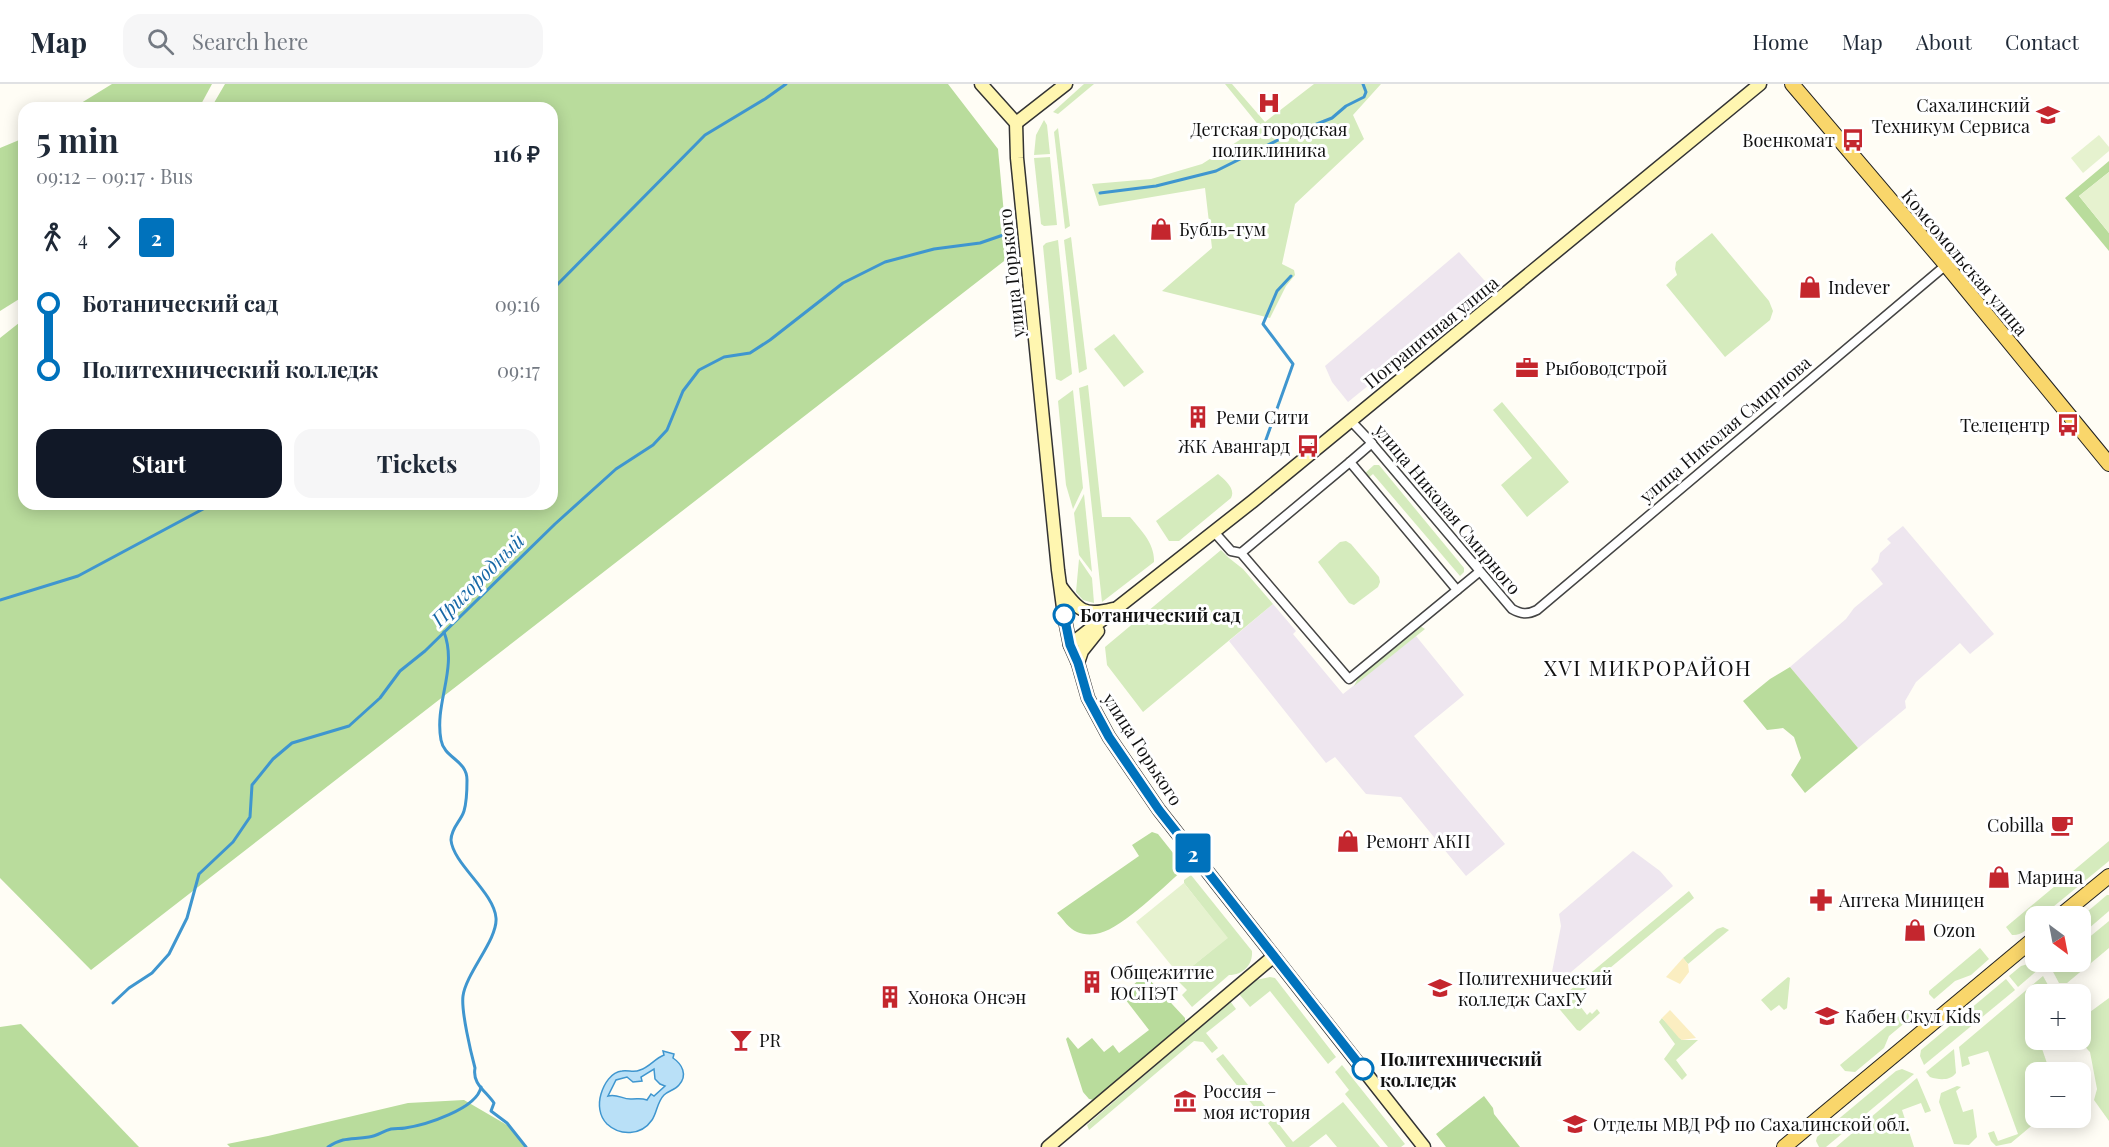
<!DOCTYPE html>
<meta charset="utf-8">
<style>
body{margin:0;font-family:"Playfair Display",serif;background:#f6f6f7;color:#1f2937;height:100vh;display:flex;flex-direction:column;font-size:22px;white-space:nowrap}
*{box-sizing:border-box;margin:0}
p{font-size:20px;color:#747a83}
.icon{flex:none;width:33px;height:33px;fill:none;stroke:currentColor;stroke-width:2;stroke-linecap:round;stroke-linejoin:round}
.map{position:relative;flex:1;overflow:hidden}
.drawer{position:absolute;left:18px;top:18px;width:540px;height:408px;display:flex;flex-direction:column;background:#fff;border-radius:18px;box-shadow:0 3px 15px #0003}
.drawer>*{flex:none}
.badge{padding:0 12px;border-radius:4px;font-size:21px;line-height:39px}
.needle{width:39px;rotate:148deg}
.tools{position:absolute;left:2025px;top:822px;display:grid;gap:12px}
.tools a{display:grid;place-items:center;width:66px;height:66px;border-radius:12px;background:#fff;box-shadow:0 3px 15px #0003;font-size:30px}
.map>.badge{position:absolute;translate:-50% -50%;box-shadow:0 0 0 3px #fff}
.legs{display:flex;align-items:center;gap:9px;height:66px;padding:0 18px;font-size:20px}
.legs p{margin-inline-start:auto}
.headline{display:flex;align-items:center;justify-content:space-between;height:102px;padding:0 18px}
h1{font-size:33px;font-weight:700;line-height:45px}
.cta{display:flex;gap:12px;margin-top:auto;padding:12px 18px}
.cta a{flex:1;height:69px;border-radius:18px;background:#111827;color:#fff;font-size:24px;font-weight:700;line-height:69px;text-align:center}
.cta a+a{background:#f6f6f7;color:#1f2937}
ul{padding:0 18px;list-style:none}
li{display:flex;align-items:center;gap:21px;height:66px;font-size:22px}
li i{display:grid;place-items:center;width:9px;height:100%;margin:0 8px;background:currentColor}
li i::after{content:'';width:15px;height:15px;margin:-8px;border:4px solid;border-radius:50%;background:#fff}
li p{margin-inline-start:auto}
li:first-child i{background:linear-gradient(#0000 50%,currentColor 0)}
li:last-child i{background:linear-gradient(currentColor 50%,#0000 0)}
header{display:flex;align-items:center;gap:36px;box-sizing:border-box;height:84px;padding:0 30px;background:#fff;border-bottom:2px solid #e0e1e3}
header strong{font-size:28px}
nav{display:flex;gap:33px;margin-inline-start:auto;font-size:21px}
.search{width:420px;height:54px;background:#f6f6f7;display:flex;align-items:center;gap:15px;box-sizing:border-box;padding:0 21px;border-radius:18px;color:#747a83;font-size:22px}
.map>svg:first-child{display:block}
.industrial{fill:#eee6ef}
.green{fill:#d5ebbd}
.forest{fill:#b9dc9c}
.sand{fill:#fbeec1}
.pitch{fill:#e6f2cf}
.water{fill:#b9e0f7;stroke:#3f96cf;stroke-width:1.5;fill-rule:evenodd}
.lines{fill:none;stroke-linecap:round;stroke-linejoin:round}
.stream{stroke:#3f96cf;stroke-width:3}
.street-casing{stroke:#444;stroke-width:11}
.secondary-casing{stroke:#333;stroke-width:15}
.primary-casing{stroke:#222;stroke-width:16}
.street{stroke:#fff;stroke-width:8}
.secondary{stroke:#fff6b0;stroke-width:12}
.primary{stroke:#f9d66b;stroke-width:14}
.line-1-casing{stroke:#fff;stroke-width:14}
.line-1{stroke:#0072bc;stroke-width:9}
.stop-1-dot{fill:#fff;stroke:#0072bc;stroke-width:3}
.labels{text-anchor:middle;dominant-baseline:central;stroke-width:6;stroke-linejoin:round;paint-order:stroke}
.poi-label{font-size:18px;fill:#111;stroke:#fff;text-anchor:start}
.street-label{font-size:18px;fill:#111;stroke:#fff}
.stop-label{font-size:18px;font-weight:bold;fill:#111;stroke:#fff;text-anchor:start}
.water-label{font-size:20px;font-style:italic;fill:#1768a6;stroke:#fff}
.quarter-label{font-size:21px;letter-spacing:1.5px;fill:#111;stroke:#fff}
</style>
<header>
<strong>Map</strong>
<div class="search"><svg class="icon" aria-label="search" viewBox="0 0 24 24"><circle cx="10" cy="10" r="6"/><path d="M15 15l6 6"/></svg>Search here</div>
<nav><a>Home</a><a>Map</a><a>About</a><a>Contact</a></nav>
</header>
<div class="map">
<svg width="2109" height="1063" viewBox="0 0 2109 1063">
<rect width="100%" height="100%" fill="#fffdf5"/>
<g class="industrial">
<path d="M1459,168L1484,196L1492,201L1348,318L1332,298L1325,282Z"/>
<path d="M1903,442L1994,550L1970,570L1960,559L1916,598L1905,617L1906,624L1858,664L1790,583L1846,535L1854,524L1883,500L1871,485L1878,478L1880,469L1891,459L1887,455Z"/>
<path d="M1273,520L1296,547L1293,550L1343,610L1416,552L1464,611L1414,652L1505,760L1466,792L1401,713L1366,710L1335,673L1326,679L1229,557Z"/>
<path d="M1633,767L1660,787L1673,802L1558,899L1550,898L1561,842L1559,830Z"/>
</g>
<g class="green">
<path d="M1084,0H1094L1058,30L1053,28Z"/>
<path d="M1225,0H1232L1265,38L1314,0H1381L1353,31L1364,55L1295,120L1282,180L1294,186L1295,191L1286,202L1270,234L1162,207L1212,164L1205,104L1099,122L1092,100L1151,95L1202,80L1260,43Z"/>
<path d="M1044,36L1047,41L1050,70L1034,71L1036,51Z"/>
<path d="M1058,44L1070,142L1065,145L1054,48Z"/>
<path d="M1050,73L1057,141L1044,142L1041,140L1034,74Z"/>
<path d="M1712,149L1769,217L1773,227L1770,236L1725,273L1666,201L1677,191L1675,185L1676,178Z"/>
<path d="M1071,153L1087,285L1079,289L1064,156Z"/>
<path d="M1058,156L1072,290L1061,297L1056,295L1043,162L1046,159Z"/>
<path d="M1114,250L1144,288L1124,303L1094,265Z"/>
<path d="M1088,301L1102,433H1130C1141,446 1155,460 1154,478L1102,518L1079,304Z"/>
<path d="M1073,306L1083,404L1073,425L1066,401L1058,317Z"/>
<path d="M1502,318L1569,398L1527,433L1501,401L1532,374L1493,326Z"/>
<path d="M1374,381H1379L1464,484V488L1460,492L1373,390L1367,395L1363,391Z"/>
<path d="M1218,390C1225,396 1236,405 1231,414L1179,457H1169L1156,437Z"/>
<path d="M1084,410L1092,488L1079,471L1074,429Z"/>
<path d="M1346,457L1351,460L1379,493L1380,498L1378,503L1354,521L1349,519L1318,478L1340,458Z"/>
<path d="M1221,466L1229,474L1243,485L1273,520L1143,628L1107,581L1105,563Z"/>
<path d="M1079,475L1092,494L1094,519L1083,516L1076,508Z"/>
<path d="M1420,542L1425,545L1354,602L1359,592Z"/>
<path d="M2109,757V777L2042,832H2036L2035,838C2029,844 2021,852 2012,851L2006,843Z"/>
<path d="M1191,791L1252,867C1253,881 1243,891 1229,891L1192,923L1182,911L1187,906L1179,898L1180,892L1227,854L1184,799V796Z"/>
<path d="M1689,807L1694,814L1574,914L1587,931L1590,928L1592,930L1597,925L1600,929L1580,947L1577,946L1556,921L1564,914L1563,912Z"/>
<path d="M2107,811H2109V827L2081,851V833Z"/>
<path d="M2109,837V864L2067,899H2059L2051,884L2059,878H2080L2081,860Z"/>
<path d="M1723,843L1729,846L1688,880L1683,874L1717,845Z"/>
<path d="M1980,864L1989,875L1971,891L1955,897L1934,915L1929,910V907Z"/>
<path d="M2028,880L2040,884L2018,903L2009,892L2021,882Z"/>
<path d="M2043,892L2053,910H2036L2035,922L2028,925L2035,945L2036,956H2039L2050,988H2036V1034H2041L2011,1059L1996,1062L1991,1057L1988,1049L1994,1047L1998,1057L2018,1050L1988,967L1968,973L1970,980L1962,983L1959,963Z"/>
<path d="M1270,893L1275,894L1336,973L1328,980L1270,907L1250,923L1239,910L1256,896Z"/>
<path d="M1788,893L1790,894L1787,924L1784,926L1779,921L1771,927L1761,916Z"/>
<path d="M2006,895L2015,906L1924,981L1920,972L1921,966Z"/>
<path d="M2109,914V1037L2094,1016L2097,1005L2090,968C2080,959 2079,941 2083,929L2090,928Z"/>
<path d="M1230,917L1236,925L1206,949L1218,964L1212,969L1203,958L1194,957L1089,1046L1087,1041Z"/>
<path d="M1905,927L1913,932L1889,952L1884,964L1855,988L1845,987L1840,981Z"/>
<path d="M1662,934L1682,956H1698L1676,976L1687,991L1682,996L1664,975L1675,960L1659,938Z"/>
<path d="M1954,965L1956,989C1950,997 1939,996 1930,993L1926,988Z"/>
<path d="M1223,970L1270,1028L1263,1034L1216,975Z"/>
<path d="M1342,981L1405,1060L1401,1063H1388L1345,1010L1349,1006L1335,988Z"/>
<path d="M1902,985L1914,990L1826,1063H1819L1816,1057L1817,1053L1896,987Z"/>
<path d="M1917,994L1931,1027L1925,1029L1921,1019L1902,1026L1914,1063H1836Z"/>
<path d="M1957,1002L1961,1003L1956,1007L1963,1028L1973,1025L1977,1053L1969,1061L1954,1060L1939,1018L1941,1009Z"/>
<path d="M1343,1018L1380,1063H1337L1326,1050L1309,1063H1286L1268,1039L1274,1034L1293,1058Z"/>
</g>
<g class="forest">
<path d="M112,0H212L199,24H73Z"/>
<path d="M225,0H948L998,65L1008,174L91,886L0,794V254L24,235V420H552V24H211Z"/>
<path d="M24,54V212L0,227V64Z"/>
<path d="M2109,77V88L2079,112L2109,149V167L2065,114Z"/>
<path d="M1790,583L1858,664L1805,709L1791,691L1801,674L1794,653L1783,644L1767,646L1743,617L1770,595Z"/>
<path d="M1152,748L1158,750L1185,784C1167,800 1122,844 1100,849C1094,851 1083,851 1077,848C1069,845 1063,835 1057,829L1139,772L1132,761Z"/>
<path d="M1147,893L1185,934V938L1094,1016L1089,1015L1083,1008L1066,955L1068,953L1078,965L1092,954L1104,968L1113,961L1119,969L1149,946L1122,911L1141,894Z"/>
<path d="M21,940L139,1063H0V943Z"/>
<path d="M1484,1012L1493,1024L1494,1030L1520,1063H1446L1436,1050Z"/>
<path d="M464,1016L507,1041L527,1063H230L227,1060L268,1052L408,1019Z"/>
</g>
<g class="sand">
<path d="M1683,874L1688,880L1689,888L1680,900L1666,893Z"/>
<path d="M1670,926L1696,954L1682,956L1679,954L1662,934Z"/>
</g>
<g class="pitch">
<path d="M2099,51L2109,63V67L2083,89L2071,74Z"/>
<path d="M2109,88V149L2079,112Z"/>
<path d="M1184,799L1228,854L1180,892L1136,838Z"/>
</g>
<path class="water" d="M663,967L674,970L673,974C682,980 688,991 679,1001C675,1006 668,1007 664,1011C657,1018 657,1029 652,1036C641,1052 620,1052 607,1040C599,1032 598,1020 601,1010C604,1000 611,988 622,987C629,986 634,989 640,986C650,983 654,975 664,971ZM654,985L655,995L660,1000L665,1002L654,1012L651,1010L647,1016C641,1014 639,1015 632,1015C623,1016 617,1009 608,1012L616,996L627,993L633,998L642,997L641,993Z"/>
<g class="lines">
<g class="stream">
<path d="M1100,109L1156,102L1216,87L1284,53L1332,34L1346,22L1364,13L1366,8L1363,0"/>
<path d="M552,206L705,51L765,15L786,0"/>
<path d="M1270,372L1263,364L1293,280L1263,240L1277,207L1291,192"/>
<path d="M0,516L78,492L205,424L216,420"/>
<path d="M444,548C458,585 434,619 441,656C444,674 467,676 467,696C467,706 467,717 464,727C461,737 451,744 451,756C453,780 494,808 496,834C498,855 466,889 463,912C461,927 471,969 475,984C472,1000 486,1007 494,1019L491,1027L507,1039L526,1063"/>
<path d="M113,919L129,904L152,889L169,870L187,834L199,790L233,758L250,733L252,701L273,675L292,659L349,642L380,614L400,587L425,567L555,440L616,385L653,361L667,346L683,307L699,286L724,273L750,269L770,256L843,199L885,178L934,165L980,159L1009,149"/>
<path d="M328,1063C345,1052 352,1056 369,1053C377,1052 383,1047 391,1045C396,1044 400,1045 405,1044C425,1041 477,1025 481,1003"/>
</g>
<g class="street-casing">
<g id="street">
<path d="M1351,337L1368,355L1512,525C1521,530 1527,531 1537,526L1946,181"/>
<path d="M1350,378L1372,359"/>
<path d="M1215,449L1231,467L1241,469L1349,595L1479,488"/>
<path d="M1241,469L1350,378L1457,506"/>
</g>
</g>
<g class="secondary-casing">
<g id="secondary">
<path d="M981,0L1016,39L1017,74L1058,486L1064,531L1070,561L1078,579L1088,614L1109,653L1159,726L1424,1063"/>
<path d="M1016,39L1066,0"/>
<path d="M1061,503C1078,526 1084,533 1113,525"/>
<path d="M1070,561L1253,417L1760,0"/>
<path d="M1078,579L1082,567L1098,547"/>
<path d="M1048,1063L1274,872"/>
</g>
</g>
<g class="primary-casing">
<g id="primary">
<path d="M1792,0L1946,181L2109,380"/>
<path d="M2060,832L2109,792"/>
<path d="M1784,1063L2036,853"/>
</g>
</g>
<use href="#street" class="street"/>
<use href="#secondary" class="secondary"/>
<use href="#primary" class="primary"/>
</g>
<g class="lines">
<g class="line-1-casing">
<path id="line-1" d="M1064,531L1070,561L1078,579L1088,614L1109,653L1159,726L1363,985"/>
</g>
<use href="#line-1" class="line-1"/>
</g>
<defs>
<g id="hospital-bare" transform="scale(1.8)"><path d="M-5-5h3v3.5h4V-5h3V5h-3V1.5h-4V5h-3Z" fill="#c4262e" stroke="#fff" stroke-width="2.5" paint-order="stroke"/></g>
<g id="university-bare" transform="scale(1.8)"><path d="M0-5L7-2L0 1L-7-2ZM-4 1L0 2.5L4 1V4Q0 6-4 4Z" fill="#c4262e" stroke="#fff" stroke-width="2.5" paint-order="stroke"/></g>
<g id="bus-bare" transform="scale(1.8)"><path d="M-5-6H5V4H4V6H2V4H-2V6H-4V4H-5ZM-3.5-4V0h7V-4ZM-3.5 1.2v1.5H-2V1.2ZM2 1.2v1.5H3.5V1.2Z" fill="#c4262e" stroke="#fff" stroke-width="2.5" paint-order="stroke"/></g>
<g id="shop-bare" transform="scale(1.8)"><path d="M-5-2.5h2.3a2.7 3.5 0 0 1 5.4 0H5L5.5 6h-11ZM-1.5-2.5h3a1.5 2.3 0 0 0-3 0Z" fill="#c4262e" stroke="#fff" stroke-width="2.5" paint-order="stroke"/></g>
<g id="office-bare" transform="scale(1.8)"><path d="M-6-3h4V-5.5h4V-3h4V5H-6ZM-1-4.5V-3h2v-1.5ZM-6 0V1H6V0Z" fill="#c4262e" stroke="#fff" stroke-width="2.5" paint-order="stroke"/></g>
<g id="building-bare" transform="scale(1.8)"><path d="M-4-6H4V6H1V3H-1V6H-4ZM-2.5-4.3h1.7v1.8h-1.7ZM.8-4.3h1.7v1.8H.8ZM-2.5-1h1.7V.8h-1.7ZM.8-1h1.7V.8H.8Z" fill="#c4262e" stroke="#fff" stroke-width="2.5" paint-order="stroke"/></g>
<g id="cafe-bare" transform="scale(1.8)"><path d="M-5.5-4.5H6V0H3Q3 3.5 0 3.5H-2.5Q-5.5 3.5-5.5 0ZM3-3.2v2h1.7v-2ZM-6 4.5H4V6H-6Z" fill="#c4262e" stroke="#fff" stroke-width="2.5" paint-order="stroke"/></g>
<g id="pharmacy-bare" transform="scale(1.8)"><path d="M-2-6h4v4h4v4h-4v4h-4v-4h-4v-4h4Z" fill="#c4262e" stroke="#fff" stroke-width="2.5" paint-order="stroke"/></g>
<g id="school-bare" transform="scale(1.8)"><path d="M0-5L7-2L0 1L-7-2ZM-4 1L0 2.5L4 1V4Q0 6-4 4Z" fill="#c4262e" stroke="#fff" stroke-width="2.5" paint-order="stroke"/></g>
<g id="bar-bare" transform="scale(1.8)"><path d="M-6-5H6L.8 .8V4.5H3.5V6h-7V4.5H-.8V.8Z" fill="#c4262e" stroke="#fff" stroke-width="2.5" paint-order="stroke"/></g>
<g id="museum-bare" transform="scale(1.8)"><path d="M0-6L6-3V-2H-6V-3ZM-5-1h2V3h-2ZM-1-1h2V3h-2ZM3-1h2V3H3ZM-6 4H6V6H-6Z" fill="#c4262e" stroke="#fff" stroke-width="2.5" paint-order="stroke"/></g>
</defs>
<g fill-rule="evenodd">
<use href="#hospital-bare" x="1269" y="19"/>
<use href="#university-bare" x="2048" y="31"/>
<use href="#bus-bare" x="1853" y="56"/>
<use href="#shop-bare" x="1161" y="145"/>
<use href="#shop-bare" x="1810" y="203"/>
<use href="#office-bare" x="1527" y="284"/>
<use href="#building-bare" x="1198" y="333"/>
<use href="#bus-bare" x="2068" y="341"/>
<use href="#bus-bare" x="1308" y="362"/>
<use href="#cafe-bare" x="2062" y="741"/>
<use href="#shop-bare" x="1348" y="757"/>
<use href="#shop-bare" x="1999" y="793"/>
<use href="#pharmacy-bare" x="1821" y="816"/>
<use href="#shop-bare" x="1915" y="846"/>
<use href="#building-bare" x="1092" y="898"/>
<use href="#university-bare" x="1440" y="904"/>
<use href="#building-bare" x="890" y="913"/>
<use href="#school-bare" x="1827" y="932"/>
<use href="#bar-bare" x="741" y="956"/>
<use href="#museum-bare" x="1185" y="1017"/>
<use href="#university-bare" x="1575" y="1040"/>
</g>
<g class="stop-1-dot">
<circle cx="1064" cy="531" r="10"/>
<circle cx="1363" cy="985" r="10"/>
</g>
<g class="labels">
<g class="poi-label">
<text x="2030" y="21" text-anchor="end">Сахалинский<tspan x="2030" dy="21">Техникум Сервиса</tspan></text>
<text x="1269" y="45" text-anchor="middle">Детская городская<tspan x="1269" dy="21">поликлиника</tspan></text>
<text x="1835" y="56" text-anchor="end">Военкомат</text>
<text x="1179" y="145">Бубль-гум</text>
<text x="1828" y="203">Indever</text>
<text x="1545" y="284">Рыбоводстрой</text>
<text x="1216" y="333">Реми Сити</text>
<text x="2050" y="341" text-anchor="end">Телецентр</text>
<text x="1290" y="362" text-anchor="end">ЖК Авангард</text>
<text x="2044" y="741" text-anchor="end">Cobilla</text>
<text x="1366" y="757">Ремонт АКП</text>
<text x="2017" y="793">Марина</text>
<text x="1839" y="816">Аптека Миницен</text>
<text x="1933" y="846">Ozon</text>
<text x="1110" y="888">Общежитие<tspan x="1110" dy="21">ЮСПЭТ</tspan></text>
<text x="1458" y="894">Политехнический<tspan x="1458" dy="21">колледж СахГУ</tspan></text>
<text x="908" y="913">Хонока Онсэн</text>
<text x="1845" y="932">Кабен Скул Kids</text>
<text x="759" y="956">PR</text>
<text x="1203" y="1007">Россия –<tspan x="1203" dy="21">моя история</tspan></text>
<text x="1593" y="1040">Отделы МВД РФ по Сахалинской обл.</text>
</g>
<g class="street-label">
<text transform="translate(1965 178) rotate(50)">Комсомольская улица</text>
<text transform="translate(1011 189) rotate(-96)">улица Горького</text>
<text transform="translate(1431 248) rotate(-39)">Пограничная улица</text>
<text transform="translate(1725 345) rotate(-40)">улица Николая Смирнова</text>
<text transform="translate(1448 425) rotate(50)">улица Николая Смирного</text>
<text transform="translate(1143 665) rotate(57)">улица Горького</text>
</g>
<g class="stop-label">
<text x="1080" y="531">Ботанический сад</text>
<text x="1380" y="975">Политехнический<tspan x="1380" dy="21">колледж</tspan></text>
</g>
<g class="water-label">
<text transform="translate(477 495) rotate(-45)">Пригородный</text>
</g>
<g class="quarter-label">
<text x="1648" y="583">XVI МИКРОРАЙОН</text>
</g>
</g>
</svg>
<div class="tools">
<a><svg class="needle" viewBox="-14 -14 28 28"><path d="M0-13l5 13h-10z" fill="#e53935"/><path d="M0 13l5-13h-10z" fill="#747a83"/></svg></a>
<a>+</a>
<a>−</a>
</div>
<b class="badge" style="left:1193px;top:769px;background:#0072bc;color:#fff">2</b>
<section class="drawer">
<div class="headline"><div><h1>5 min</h1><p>09:12 – 09:17 · Bus</p></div><b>116 ₽</b></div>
<div class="legs"><svg class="icon" aria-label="walk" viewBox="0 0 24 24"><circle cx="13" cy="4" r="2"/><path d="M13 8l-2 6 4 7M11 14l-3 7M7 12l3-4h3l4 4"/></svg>4<svg class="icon" aria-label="forward" viewBox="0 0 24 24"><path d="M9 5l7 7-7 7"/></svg><b class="badge" style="background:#0072bc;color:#fff">2</b></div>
<ul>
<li><i style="color:#0072bc"></i><b>Ботанический сад</b><p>09:16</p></li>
<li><i style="color:#0072bc"></i><b>Политехнический колледж</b><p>09:17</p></li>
</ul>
<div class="cta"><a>Start</a><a>Tickets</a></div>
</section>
</div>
